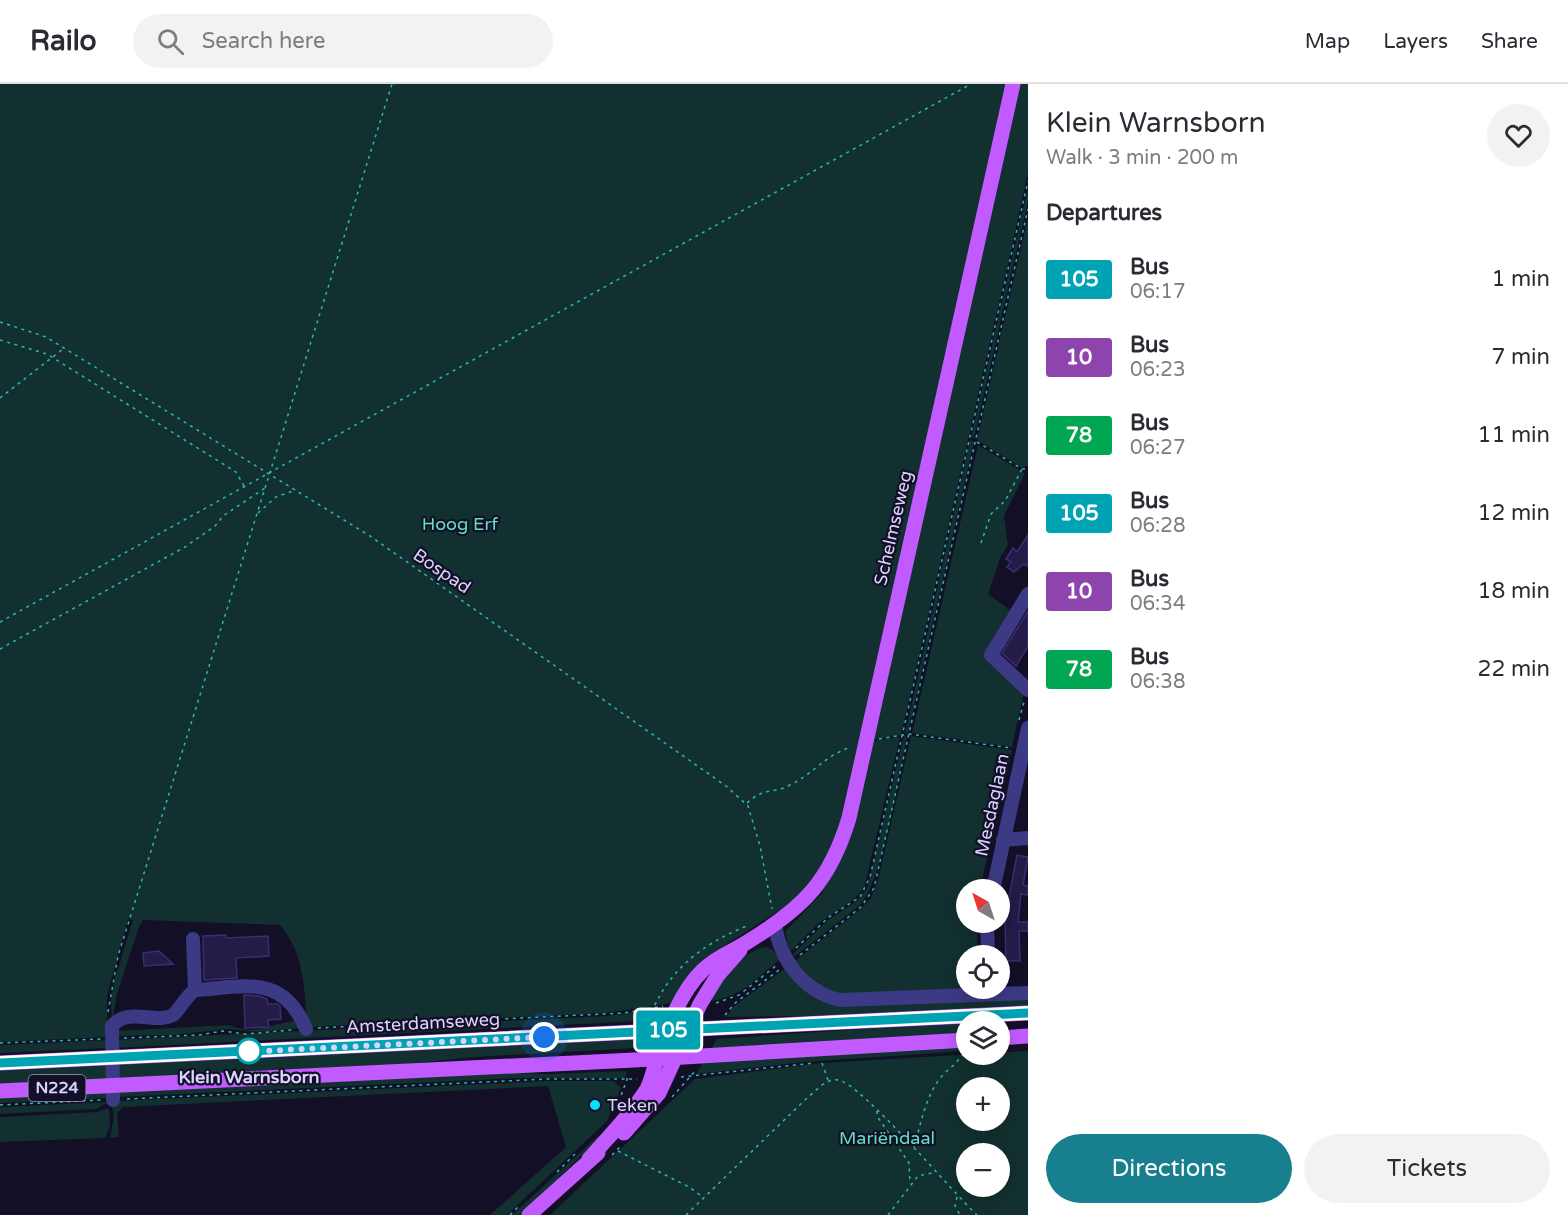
<!DOCTYPE html>
<meta charset="utf-8">
<style>
body{margin:0;font-family:"Varela Round",sans-serif;background:#f2f2f3;color:#2b2b33;height:100vh;display:flex;flex-direction:column;font-size:22px;white-space:nowrap}
*{box-sizing:border-box;margin:0}
p{font-size:20px;color:#7c7c81}
.icon{flex:none;width:33px;height:33px;fill:none;stroke:currentColor;stroke-width:2;stroke-linecap:round;stroke-linejoin:round}
.map{position:relative;flex:1;overflow:hidden}
.sheet{display:flex;flex-direction:column;background:#fff;width:540px}
.sheet>*{flex:none}
.badge{padding:0 12px;border-radius:4px;font-size:21px;line-height:39px}
.needle{width:39px;rotate:321deg}
.buttons{position:absolute;left:956px;top:795px;display:grid;gap:12px}
.buttons a{display:grid;place-items:center;width:54px;height:54px;border-radius:50%;background:#fff;box-shadow:0 3px 15px #0003;font-size:30px}
.you{position:absolute;width:30px;height:30px;margin:-15px;border:4px solid #fff;border-radius:50%;background:#1a73e8;box-shadow:0 0 0 9px #1a73e833}
.map>.badge{position:absolute;translate:-50% -50%;box-shadow:0 0 0 3px #fff}
h2{padding:0 18px;font-size:22px;line-height:54px}
.round{display:grid;place-items:center;flex:none;width:63px;height:63px;border-radius:32px;background:#f2f2f3}
.headline{display:flex;align-items:center;justify-content:space-between;height:102px;padding:0 18px}
h1{font-size:28px;font-weight:600;line-height:45px}
.button{display:flex;gap:12px;margin-top:auto;padding:12px 18px}
.button a{flex:1;height:69px;border-radius:36px;background:#187f8f;color:#fff;font-size:24px;font-weight:600;line-height:69px;text-align:center}
.button a+a{background:#f2f2f3;color:#2b2b33}
ul{padding:0;list-style:none}
li{display:flex;align-items:center;gap:18px;height:78px;padding:0 18px}
li div{flex:1}
li b{display:block;font-size:22px}
li em{font-style:normal}
li .badge{min-width:66px;font-weight:700;text-align:center}
header{display:flex;align-items:center;gap:36px;box-sizing:border-box;height:84px;padding:0 30px;background:#fff;border-bottom:2px solid #e1e1e2}
header strong{font-size:28px}
nav{display:flex;gap:33px;margin-inline-start:auto;font-size:21px}
.search{width:420px;height:54px;background:#f2f2f3;display:flex;align-items:center;gap:15px;box-sizing:border-box;padding:0 21px;border-radius:33px;color:#7c7c81;font-size:22px}
main{display:flex;flex:1;min-height:0}
.map>svg:first-child{display:block}
.green{fill:#12302f;fill-rule:evenodd}
.building{fill:#241b47;stroke:#3b2d73;stroke-width:1.5}
.lines{fill:none;stroke-linecap:round;stroke-linejoin:round}
.path{stroke:#2fb8b0;stroke-width:1.5;stroke-dasharray:3 4.5;stroke-linecap:butt}
.minor{stroke:#3d3a85;stroke-width:14}
.major{stroke:#c25bff;stroke-width:15}
.line-casing{stroke:#fff;stroke-width:14}
.line{stroke:#00a3b4;stroke-width:9}
.walk{stroke:#d9d4ff;stroke-width:6;stroke-dasharray:0 10.8}
.stop-dot{fill:#fff;stroke:#00a3b4;stroke-width:3}
.poi-dot{fill:#00e5ff;stroke:#130f26;stroke-width:2}
.labels{text-anchor:middle;dominant-baseline:central;stroke-width:4.5;stroke-linejoin:round;paint-order:stroke}
.shield{fill:#130f26;stroke:#9e99be;stroke-width:1.5}
.shield-label{font-size:16px;font-weight:bold;fill:#d9d4ff}
.park-label{font-size:18px;fill:#5fe0c0;stroke:#130f26}
.street-label{font-size:18px;fill:#d9d4ff;stroke:#130f26}
.stop-label{font-size:18px;font-weight:bold;fill:#d9d4ff;stroke:#130f26}
.poi-label{font-size:18px;fill:#d9d4ff;stroke:#130f26;text-anchor:start}
</style>
<header>
<strong>Railo</strong>
<div class="search"><svg class="icon" aria-label="search" viewBox="0 0 24 24"><circle cx="10" cy="10" r="6"/><path d="M15 15l6 6"/></svg>Search here</div>
<nav><a>Map</a><a>Layers</a><a>Share</a></nav>
</header>
<main>
<div class="map">
<svg width="1028" height="1131" viewBox="0 0 1028 1131">
<rect width="100%" height="100%" fill="#130f26"/>
<g class="green">
<path d="M0,0H1008L843,732L832,765L815,793L791,819L703,875L688,893L672,919L606,929L308,943C303,905 306,872 280,841L143,836L139,843L117,910L112,939L111,915L114,898L133,836L128,835L107,912V953L0,958Z"/>
<path d="M1018,0H1028V88L1012,162L901,651L871,656Z"/>
<path d="M1028,104V117L974,354L971,353Z"/>
<path d="M1028,133V381L1022,384L977,356Z"/>
<path d="M970,356L974,358L908,649L905,650Z"/>
<path d="M978,361L1025,389L1004,432L1008,461L1000,474L988,510L1010,526L985,568L1024,609L1012,663L912,649Z"/>
<path d="M904,652H907C899,690 883,796 860,821L795,872L793,870L828,836L857,817L867,805Z"/>
<path d="M911,652L1012,666L980,805L966,806V838L977,839L978,871L966,872V904L976,905L837,912L811,899L795,877L862,824L871,814L878,796Z"/>
<path d="M900,653L864,804L853,816L819,839L790,868L785,848L821,810L843,772L870,657Z"/>
<path d="M766,863L773,866L780,875C759,893 740,914 711,917C713,899 747,864 766,863Z"/>
<path d="M787,883L815,913H1028V924L884,931L726,933L733,923Z"/>
<path d="M650,926L645,941L640,937L115,964L114,956L607,932Z"/>
<path d="M299,937L303,944L258,948L227,945L174,951L113,952V947L229,941C258,953 271,938 299,937Z"/>
<path d="M966,938V949L712,964L716,955Z"/>
<path d="M639,955L636,964L475,973L395,981L117,995V980Z"/>
<path d="M109,956L108,964L0,969V961Z"/>
<path d="M966,961V967L804,978L697,990L703,977Z"/>
<path d="M1028,967V1131H550L695,995L820,979ZM966,1004H999V1036H966ZM966,1070H999V1102H966Z"/>
<path d="M107,980L109,995L0,1001V985Z"/>
<path d="M627,987L625,994H520L117,1013L116,1006L485,988L547,990Z"/>
<path d="M547,997H614L621,1004L607,1037L507,1131H490L566,1063L548,1002L123,1023L117,1029L119,1053L110,1054L114,1032L112,1023L119,1017Z"/>
<path d="M109,1007L110,1014L0,1019V1012Z"/>
<path d="M108,1018L96,1025L0,1030V1023Z"/>
<path d="M109,1024L110,1042L105,1054L0,1058V1033L97,1028Z"/>
<path d="M599,1051L601,1053L520,1131H512Z"/>
</g>
<g class="building">
<path d="M1028,451V482L1024,480L1014,488L1007,483L1011,478L1006,475L1013,464L1017,468Z"/>
<path d="M1028,527V562L1016,582L1002,569Z"/>
<path d="M1017,771L1028,773L1023,801L1028,802V811L1021,810L1018,838H1028V847H1019L1020,877H1006L1005,834Z"/>
<path d="M226,851V854L268,852L269,872L236,874L237,894L204,896L203,852Z"/>
<path d="M159,867L173,880L144,882L143,869Z"/>
<path d="M244,911L259,912L267,915L268,920H277L280,922L281,935L268,936L269,943L245,944Z"/>
</g>
<g class="lines">
<g class="path">
<path d="M0,238L46,253L370,452L726,702L748,722L760,762L772,825"/>
<path d="M0,256L47,270L236,388L244,402"/>
<path d="M0,314L63,265"/>
<path d="M977,358L1022,385H1028"/>
<path d="M258,429L276,413L296,406"/>
<path d="M981,459L991,430L1005,417L1022,385"/>
<path d="M0,538L971,0"/>
<path d="M0,565L185,463L215,442L223,432L265,404"/>
<path d="M1019,636L1024,618"/>
<path d="M879,655L909,650L1011,664"/>
<path d="M747,719C766,702 772,711 790,701C813,690 824,672 851,663"/>
<path d="M796,864L829,833L860,813L870,793L1028,97"/>
<path d="M800,871L861,823L874,804L1028,125"/>
<path d="M716,919L739,911L777,881"/>
<path d="M108,928L118,872L392,0"/>
<path d="M725,931L735,919L779,886"/>
<path d="M649,935C667,886 702,860 749,841"/>
<path d="M318,944L624,929L663,922"/>
<path d="M124,954L199,951L222,947L246,950L292,946"/>
<path d="M0,959L101,955"/>
<path d="M822,979L828,996"/>
<path d="M681,993L814,979"/>
<path d="M672,1013L697,985"/>
<path d="M127,1015L547,995H637"/>
<path d="M0,1021L101,1016"/>
<path d="M616,1025L629,990"/>
<path d="M877,1027V1032L909,1079L910,1100"/>
<path d="M914,1063C921,1040 924,1018 938,997C945,987 957,980 964,969"/>
<path d="M618,1067L689,1103L703,1113"/>
<path d="M612,1071L621,1062"/>
<path d="M557,1088L577,1068"/>
<path d="M957,1113L955,1122L960,1131"/>
<path d="M510,1131L518,1123"/>
<path d="M686,1131L807,1014C816,1007 826,994 838,996C861,999 953,1109 977,1131"/>
<path d="M888,1131L918,1092L936,1088"/>
</g>
<g class="minor">
<path d="M1028,510L991,571L1028,606"/>
<path d="M1003,756L1028,754"/>
<path d="M993,806L1028,644"/>
<path d="M987,838L988,872"/>
<path d="M775,841C780,876 804,908 840,916L1028,909"/>
<path d="M193,855L195,906"/>
<path d="M113,1016L112,942C129,922 155,941 173,931C179,927 185,913 195,906C245,903 283,889 306,945"/>
</g>
<g class="major">
<path d="M999,954L1028,952"/>
<path d="M0,979L1028,929"/>
<path d="M0,1007L634,976L966,956"/>
<path d="M624,1049L659,1009L700,920L718,891L740,866"/>
<path d="M589,1075C609,1052 631,1031 647,1005C652,995 654,984 657,974C667,945 680,908 703,886C717,872 734,867 749,857C804,823 830,797 849,734L1013,0"/>
<path d="M529,1131L598,1069"/>
</g>
</g>
<g class="lines">
<g class="line-casing">
<path id="line" d="M0,979L1028,929"/>
</g>
<use href="#line" class="line"/>
<path class="walk" d="M249,967L243,968L544,953"/>
</g>
<circle class="stop-dot" cx="249" cy="967" r="12"/>
<circle class="poi-dot" cx="595" cy="1021" r="6"/>
<g class="labels">
<rect class="shield" x="28.5" y="991" width="57" height="26" rx="4.5"/>
<g class="shield-label">
<text x="57" y="1004">N224</text>
</g>
<g class="park-label">
<text x="460" y="440">Hoog Erf</text>
<text x="887" y="1054">Mariëndaal</text>
</g>
<g class="street-label">
<text transform="translate(893 444) rotate(-77)">Schelmseweg</text>
<text transform="translate(442 487) rotate(34)">Bospad</text>
<text transform="translate(992 721) rotate(-78)">Mesdaglaan</text>
<text transform="translate(423 939) rotate(-3)">Amsterdamseweg</text>
</g>
<g class="stop-label">
<text x="249" y="993">Klein Warnsborn</text>
</g>
<g class="poi-label">
<text x="607" y="1021">Teken</text>
</g>
</g>
</svg>
<div class="buttons">
<a><svg class="needle" viewBox="-14 -14 28 28"><path d="M0-13l5 13h-10z" fill="#e53935"/><path d="M0 13l5-13h-10z" fill="#7c7c81"/></svg></a>
<a><svg class="icon" aria-label="locate" viewBox="0 0 24 24"><circle cx="12" cy="12" r="6"/><path d="M12 2v4M12 18v4M2 12h4M18 12h4"/></svg></a>
<a><svg class="icon" aria-label="layers" viewBox="0 0 24 24"><path d="M12 4l9 5-9 5-9-5zM3 14l9 5 9-5"/></svg></a>
<a>+</a>
<a>−</a>
</div>
<div class="you" style="left:544px;top:953px"></div>
<b class="badge" style="left:668px;top:946px;background:#00a3b4;color:#fff">105</b>
</div>
<section class="sheet">
<div class="headline"><div><h1>Klein Warnsborn</h1><p>Walk · 3 min · 200 m</p></div><a class="round"><svg class="icon" aria-label="heart" viewBox="0 0 24 24"><path d="M12 20l-8-8c-3-5 5-10 8-4 3-6 11-1 8 4z"/></svg></a></div>
<h2>Departures</h2>
<ul>
<li><span class="badge" style="background:#00a3b4;color:#fff">105</span><div><b>Bus</b><p>06:17</p></div><em>1 min</em></li>
<li><span class="badge" style="background:#8e44ad;color:#fff">10</span><div><b>Bus</b><p>06:23</p></div><em>7 min</em></li>
<li><span class="badge" style="background:#00a651;color:#fff">78</span><div><b>Bus</b><p>06:27</p></div><em>11 min</em></li>
<li><span class="badge" style="background:#00a3b4;color:#fff">105</span><div><b>Bus</b><p>06:28</p></div><em>12 min</em></li>
<li><span class="badge" style="background:#8e44ad;color:#fff">10</span><div><b>Bus</b><p>06:34</p></div><em>18 min</em></li>
<li><span class="badge" style="background:#00a651;color:#fff">78</span><div><b>Bus</b><p>06:38</p></div><em>22 min</em></li>
</ul>
<div class="button"><a>Directions</a><a>Tickets</a></div>
</section>
</main>
